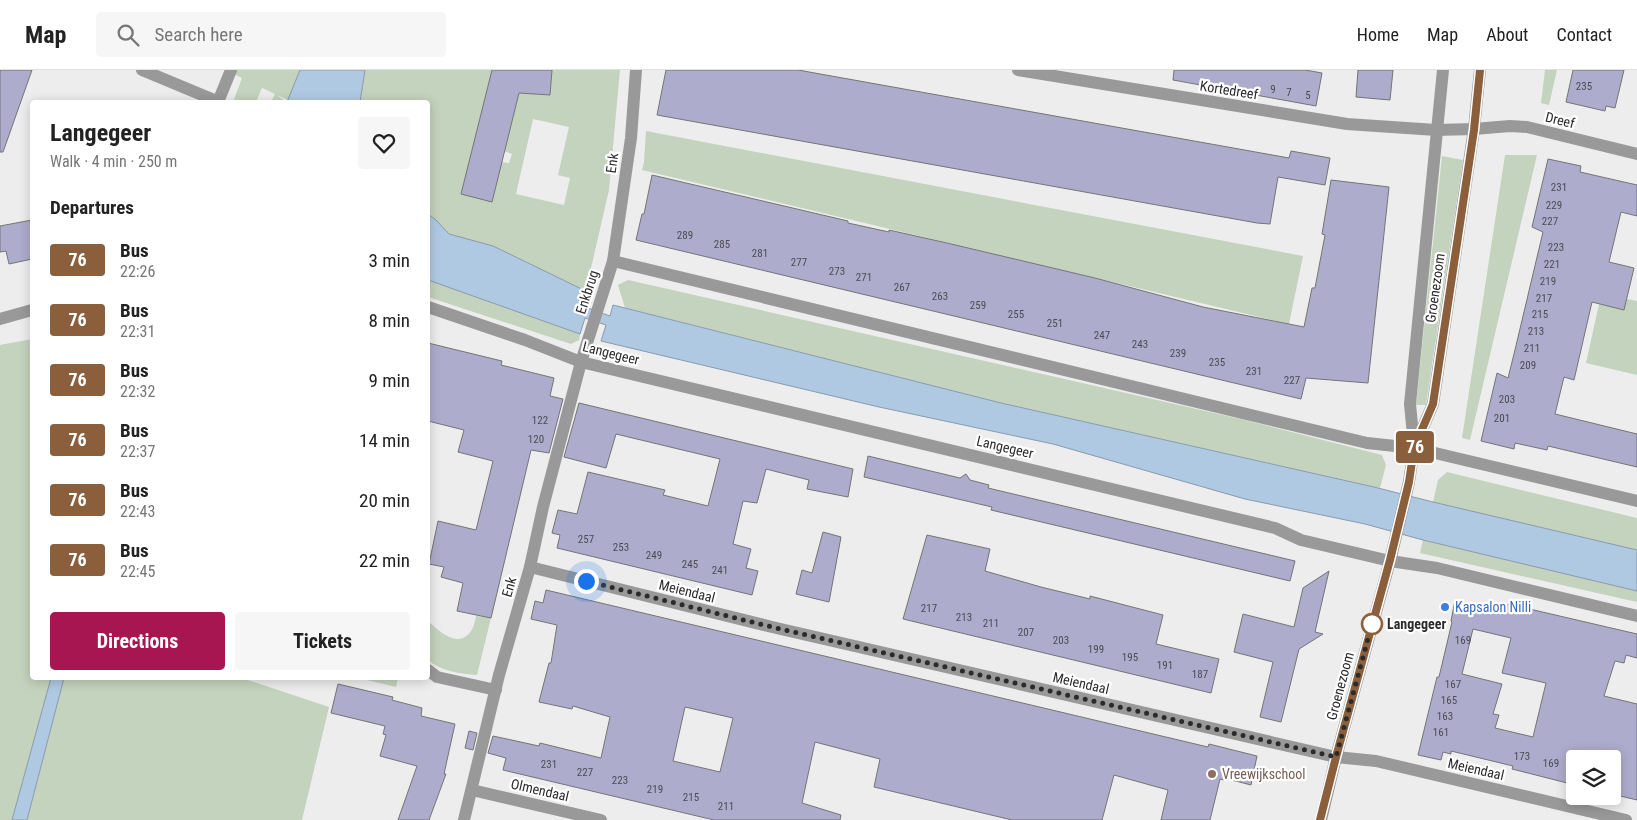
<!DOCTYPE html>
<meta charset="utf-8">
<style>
body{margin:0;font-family:"Roboto Condensed",sans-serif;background:#f6f6f6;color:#222;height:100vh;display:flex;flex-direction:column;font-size:19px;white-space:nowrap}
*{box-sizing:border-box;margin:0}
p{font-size:16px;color:#767676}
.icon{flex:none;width:28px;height:28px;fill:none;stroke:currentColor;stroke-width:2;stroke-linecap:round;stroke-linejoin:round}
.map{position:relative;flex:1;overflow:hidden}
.drawer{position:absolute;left:30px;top:30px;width:400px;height:580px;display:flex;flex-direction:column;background:#fff;border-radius:5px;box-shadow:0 2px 12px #0003}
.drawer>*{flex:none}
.badge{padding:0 10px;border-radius:4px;font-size:18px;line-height:32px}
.fabs{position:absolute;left:1566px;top:680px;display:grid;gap:10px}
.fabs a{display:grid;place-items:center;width:55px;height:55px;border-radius:5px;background:#fff;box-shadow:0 2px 12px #0003;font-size:25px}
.you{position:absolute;width:25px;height:25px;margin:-12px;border:4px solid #fff;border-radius:50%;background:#1a73e8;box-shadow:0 0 0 8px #1a73e833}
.map>.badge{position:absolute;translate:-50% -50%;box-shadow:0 0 0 2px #fff}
h2{padding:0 20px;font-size:19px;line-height:45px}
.round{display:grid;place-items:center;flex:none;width:52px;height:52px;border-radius:5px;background:#f6f6f6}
.headline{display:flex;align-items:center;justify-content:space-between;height:85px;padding:0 20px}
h1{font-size:24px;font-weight:700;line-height:38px}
.cta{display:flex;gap:10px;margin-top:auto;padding:10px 20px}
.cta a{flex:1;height:58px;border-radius:5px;background:#a81651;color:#fff;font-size:20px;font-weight:700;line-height:58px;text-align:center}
.cta a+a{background:#f6f6f6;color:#222}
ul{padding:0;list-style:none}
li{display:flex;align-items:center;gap:15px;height:60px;padding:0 20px}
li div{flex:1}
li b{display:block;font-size:19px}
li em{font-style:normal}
li .badge{min-width:55px;font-weight:700;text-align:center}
header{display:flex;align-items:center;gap:30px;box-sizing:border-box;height:70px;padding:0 25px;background:#fff;border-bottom:1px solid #e0e0e0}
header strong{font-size:24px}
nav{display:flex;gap:28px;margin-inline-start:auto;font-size:18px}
.search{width:350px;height:45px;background:#f6f6f6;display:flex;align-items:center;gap:12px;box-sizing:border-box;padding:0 18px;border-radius:5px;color:#767676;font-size:19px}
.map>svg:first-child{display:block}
.green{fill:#c4d3bd;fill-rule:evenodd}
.water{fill:#b0c9e2;stroke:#889aab}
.building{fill:#aeaccc;stroke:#747475;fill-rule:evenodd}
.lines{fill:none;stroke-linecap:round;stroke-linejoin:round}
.minor{stroke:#999;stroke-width:12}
.line-casing{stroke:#fff;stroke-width:11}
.line{stroke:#8b5e3c;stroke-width:8}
.walk{stroke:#2b2b2c;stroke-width:5;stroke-dasharray:0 9}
.shop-dot{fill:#3f7fe0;stroke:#fff;stroke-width:2}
.stop-dot{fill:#fff;stroke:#8b5e3c;stroke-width:2.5}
.education-dot{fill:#8d6e63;stroke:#fff;stroke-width:2}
.labels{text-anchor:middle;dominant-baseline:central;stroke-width:4.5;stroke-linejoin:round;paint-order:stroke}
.number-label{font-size:11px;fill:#4c4b54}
.street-label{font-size:14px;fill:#2b2b2c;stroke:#fff}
.shop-label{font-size:14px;fill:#366cbe;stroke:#fff;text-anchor:start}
.stop-label{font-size:14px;font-weight:bold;fill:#2b2b2c;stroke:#fff;text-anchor:start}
.education-label{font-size:14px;fill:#785e54;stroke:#fff;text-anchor:start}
</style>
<header>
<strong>Map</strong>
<div class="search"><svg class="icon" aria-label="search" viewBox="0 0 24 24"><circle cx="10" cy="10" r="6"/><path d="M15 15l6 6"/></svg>Search here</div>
<nav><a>Home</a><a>Map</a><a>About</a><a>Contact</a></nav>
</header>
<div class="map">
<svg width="1637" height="750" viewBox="0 0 1637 750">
<rect width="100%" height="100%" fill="#ededee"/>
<g class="green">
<path d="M225,0H305L292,32L277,25L286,32H271L275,24L262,18L256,32H233L242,8Z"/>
<path d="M365,0H492L461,124L502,92L509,93L512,84L504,81L519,23L550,25L552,0H620L609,120L589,207L584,220L493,176L449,164L436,150L428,144V32H360ZM533,49L569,57L558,105L570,108L564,135L516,124Z"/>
<path d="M1545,0H1557L1549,35L1541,33Z"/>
<path d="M646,61L1303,186L1289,254L642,100L644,92Z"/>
<path d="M1505,85H1537L1470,370L1462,368Z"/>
<path d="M1442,86L1463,90L1426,335H1416Z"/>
<path d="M428,210L580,264L579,270L571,274L428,227Z"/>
<path d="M628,210L1245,350L1382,385L1386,395L1380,418L1001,333L625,238L618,215Z"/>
<path d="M1627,229L1637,231V305L1586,293L1599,234L1624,240Z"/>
<path d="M32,269V608H51L12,750H0V275Z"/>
<path d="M1447,402L1637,448V480L1433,432L1438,410Z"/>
<path d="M1423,470L1637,521V532L1420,483Z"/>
<path d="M476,546L491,548L477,605C461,604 440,601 428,590V551C438,560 458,580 471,561C474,557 475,551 476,546Z"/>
<path d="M64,608H242L329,637L302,750H27Z"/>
<path d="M359,608H398L396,617Z"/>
</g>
<g class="water">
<path d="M300,0H365L360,32H287Z"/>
<path d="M428,144L436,150L449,164L493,176L592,224L588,238L610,246L613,235L1001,333L1374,417L1433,432L1637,480V521L1423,470L1365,454L1245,429L1053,374L879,337L601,271L606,255L585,248L580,264L428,210Z"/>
<path d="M51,608H64L27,750H12Z"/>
</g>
<g class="building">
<path d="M0,0H32L3,82H0Z"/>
<path d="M492,0H552L550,25L519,23L492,132L461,124Z"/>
<path d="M666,0H798L1289,88L1291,81L1330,88L1325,115L1278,107L1270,154L1257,153L657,45Z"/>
<path d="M1174,0H1305L1322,3L1316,36L1173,10Z"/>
<path d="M1358,0H1393L1390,30L1356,27Z"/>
<path d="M1573,0H1624L1615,38L1606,36L1605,41L1566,32Z"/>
<path d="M1548,89L1581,96L1580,102L1637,115V146L1621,142L1609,192L1634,198L1624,240L1592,232L1574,310L1564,307L1555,344L1637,364V397L1548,376L1547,380L1515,373L1514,379L1481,371L1497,303L1508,308L1514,284L1543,162L1532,157Z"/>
<path d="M652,105L848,151V153L889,162V160L947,173L1095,208L1203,237L1304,257L1312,218H1315L1325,165L1322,164L1331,110L1389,117L1368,313L1306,308L1301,329L636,170L642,144H644Z"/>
<path d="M32,150V189L9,194L6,181L0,182V156Z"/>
<path d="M428,273L502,291L501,295L554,308L550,326L563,329L549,383L531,380L491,548L457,541L463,513L441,507L444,497L429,494L438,451L476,460L493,391L458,382L464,360L428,351Z"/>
<path d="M579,333L853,399L848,427L807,419L809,410L766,399L757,433L743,431L733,474L751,479L746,498L758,501L752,525L557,478L560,465L552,463L558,440L577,444L588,402L665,420L663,425L708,436L720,389L616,364L606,398L564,387Z"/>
<path d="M868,386L960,408L966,404L970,410L989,415L988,418L1295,491L1290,511L991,440L992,437L864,407Z"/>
<path d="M823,462L841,467L829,532L796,524L802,500L812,503Z"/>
<path d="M927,465L990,479L985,501L1041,517L1090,529V526L1163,545L1156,574L1219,589L1211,623L903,549Z"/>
<path d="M1329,501L1315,562L1323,564L1299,579L1281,652L1260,647L1273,592L1234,582L1243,544L1294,557L1303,518Z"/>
<path d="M546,520L1208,677L1209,674L1257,686L1251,715L1224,708V710L1220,709L1210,750H1161L1168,720L1114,705L1102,750H1012L874,717L880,689L815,672L802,733L841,745L840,750H714L503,700L506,688L488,683L493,666L539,676L540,673L601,688L610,647L573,636L572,639L539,632L549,593H551L557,555L531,549L535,531L543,533ZM685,637L733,648L720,702L673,691Z"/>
<path d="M1455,530L1506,543L1508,534L1637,564V588L1626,585L1624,593L1615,591L1604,626L1637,634V730L1612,724V689H1575V715L1512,699L1513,696L1451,681V684L1443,682L1441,690L1418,685L1437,607H1439L1452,552L1451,551ZM1473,559L1511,568L1502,603L1546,613L1533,667L1495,658L1499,645L1493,644L1502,614L1462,604Z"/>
<path d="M338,614L393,627L392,630L422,638L421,646L455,654L444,704H446L429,750H398L417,696L380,686L386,665L383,664L385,656L331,643Z"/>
<path d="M469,661L477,663L473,680L465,678Z"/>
</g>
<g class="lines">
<g class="minor">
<path d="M142,0L219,32"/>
<path d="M1018,0L1347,54L1436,60L1474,59L1510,56L1527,57L1637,84"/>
<path d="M218,32L231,0"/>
<path d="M613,191L1367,373L1414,378L1637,431"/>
<path d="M428,237L525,270L581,292L1275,458L1301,470L1390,491L1437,498L1637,546"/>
<path d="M0,249L32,240"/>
<path d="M1414,376L1410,334L1443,0"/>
<path d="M530,497L772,557L1336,687L1376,691L1626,750"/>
<path d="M428,600L437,607L496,620"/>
<path d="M472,720L601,750"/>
<path d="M464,750L499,605L530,497L543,437L581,292L613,191L631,68L636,0"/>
<path d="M1321,750L1336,687L1390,491L1409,412L1414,378L1433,334L1474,59L1480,0"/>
</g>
</g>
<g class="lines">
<g class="line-casing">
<path id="line" d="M1320,750L1336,687L1390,490L1409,412L1414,378L1433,334L1474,60L1480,0"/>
</g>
<use href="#line" class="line"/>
<path class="walk" d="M586,511L772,557L1336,687L1372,554"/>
</g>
<circle class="shop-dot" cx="1445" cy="537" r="5"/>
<circle class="stop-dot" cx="1372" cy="554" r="10"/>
<circle class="education-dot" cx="1212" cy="704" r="5"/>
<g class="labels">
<g class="number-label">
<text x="1584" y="16">235</text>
<text x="1273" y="19">9</text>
<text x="1289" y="22">7</text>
<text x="1308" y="25">5</text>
<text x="1559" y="117">231</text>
<text x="1554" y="135">229</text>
<text x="1550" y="151">227</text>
<text x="685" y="165">289</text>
<text x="722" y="174">285</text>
<text x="1556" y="177">223</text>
<text x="760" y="183">281</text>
<text x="799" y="192">277</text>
<text x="1552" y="194">221</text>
<text x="837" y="201">273</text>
<text x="864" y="207">271</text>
<text x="1548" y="211">219</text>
<text x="902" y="217">267</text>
<text x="940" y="226">263</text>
<text x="1544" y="228">217</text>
<text x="978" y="235">259</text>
<text x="1016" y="244">255</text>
<text x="1540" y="244">215</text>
<text x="1055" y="253">251</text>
<text x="1536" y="261">213</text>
<text x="1102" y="265">247</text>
<text x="1140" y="274">243</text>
<text x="1532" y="278">211</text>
<text x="1178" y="283">239</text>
<text x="1217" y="292">235</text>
<text x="1528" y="295">209</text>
<text x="1254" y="301">231</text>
<text x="1292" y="310">227</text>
<text x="1507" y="329">203</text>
<text x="1502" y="348">201</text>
<text x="540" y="350">122</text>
<text x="536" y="369">120</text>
<text x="586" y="469">257</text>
<text x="621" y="477">253</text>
<text x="654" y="485">249</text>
<text x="690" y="494">245</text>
<text x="720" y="500">241</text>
<text x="929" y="538">217</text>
<text x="964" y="547">213</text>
<text x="991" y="553">211</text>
<text x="1026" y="562">207</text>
<text x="1061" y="570">203</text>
<text x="1463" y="570">169</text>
<text x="1096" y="579">199</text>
<text x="1130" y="587">195</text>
<text x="1165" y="595">191</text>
<text x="1200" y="604">187</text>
<text x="1453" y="614">167</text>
<text x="1449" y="630">165</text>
<text x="1445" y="646">163</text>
<text x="1441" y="662">161</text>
<text x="1522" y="686">173</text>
<text x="1551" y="693">169</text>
<text x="549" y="694">231</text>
<text x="585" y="702">227</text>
<text x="620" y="710">223</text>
<text x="655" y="719">219</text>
<text x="691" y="727">215</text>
<text x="726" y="736">211</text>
</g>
<g class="street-label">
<text transform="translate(1229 20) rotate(9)">Kortedreef</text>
<text transform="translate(1560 50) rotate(14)">Dreef</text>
<text transform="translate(612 93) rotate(-82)">Enk</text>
<text transform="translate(1435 218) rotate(-82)">Groenezoom</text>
<text transform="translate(587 222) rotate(-72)">Enkbrug</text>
<text transform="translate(611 283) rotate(14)">Langegeer</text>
<text transform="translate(1005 377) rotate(13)">Langegeer</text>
<text transform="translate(509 517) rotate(-74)">Enk</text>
<text transform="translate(687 521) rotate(14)">Meiendaal</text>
<text transform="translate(1081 613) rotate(13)">Meiendaal</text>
<text transform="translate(1340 616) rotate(-75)">Groenezoom</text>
<text transform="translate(1476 699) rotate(13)">Meiendaal</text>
<text transform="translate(540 720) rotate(13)">Olmendaal</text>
</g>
<g class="shop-label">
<text x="1455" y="537">Kapsalon Nilli</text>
</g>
<g class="stop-label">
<text x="1387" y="554">Langegeer</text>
</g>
<g class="education-label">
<text x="1222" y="704">Vreewijkschool</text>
</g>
</g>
</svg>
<div class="fabs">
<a><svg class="icon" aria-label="layers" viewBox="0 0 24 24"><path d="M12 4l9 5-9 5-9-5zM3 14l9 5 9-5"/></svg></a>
</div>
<div class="you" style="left:586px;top:511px"></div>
<b class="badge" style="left:1415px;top:377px;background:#8b5e3c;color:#fff">76</b>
<section class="drawer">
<div class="headline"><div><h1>Langegeer</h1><p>Walk · 4 min · 250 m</p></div><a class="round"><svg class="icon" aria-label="heart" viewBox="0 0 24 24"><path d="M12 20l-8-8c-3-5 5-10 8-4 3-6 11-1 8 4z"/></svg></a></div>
<h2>Departures</h2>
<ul>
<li><span class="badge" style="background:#8b5e3c;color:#fff">76</span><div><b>Bus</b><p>22:26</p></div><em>3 min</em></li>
<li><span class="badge" style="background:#8b5e3c;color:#fff">76</span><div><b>Bus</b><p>22:31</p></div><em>8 min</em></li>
<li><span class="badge" style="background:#8b5e3c;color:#fff">76</span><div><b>Bus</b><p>22:32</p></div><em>9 min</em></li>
<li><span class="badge" style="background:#8b5e3c;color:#fff">76</span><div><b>Bus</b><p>22:37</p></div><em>14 min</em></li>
<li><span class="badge" style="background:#8b5e3c;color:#fff">76</span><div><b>Bus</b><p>22:43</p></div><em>20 min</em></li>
<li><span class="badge" style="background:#8b5e3c;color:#fff">76</span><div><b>Bus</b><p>22:45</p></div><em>22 min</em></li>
</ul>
<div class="cta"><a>Directions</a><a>Tickets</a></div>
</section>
</div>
